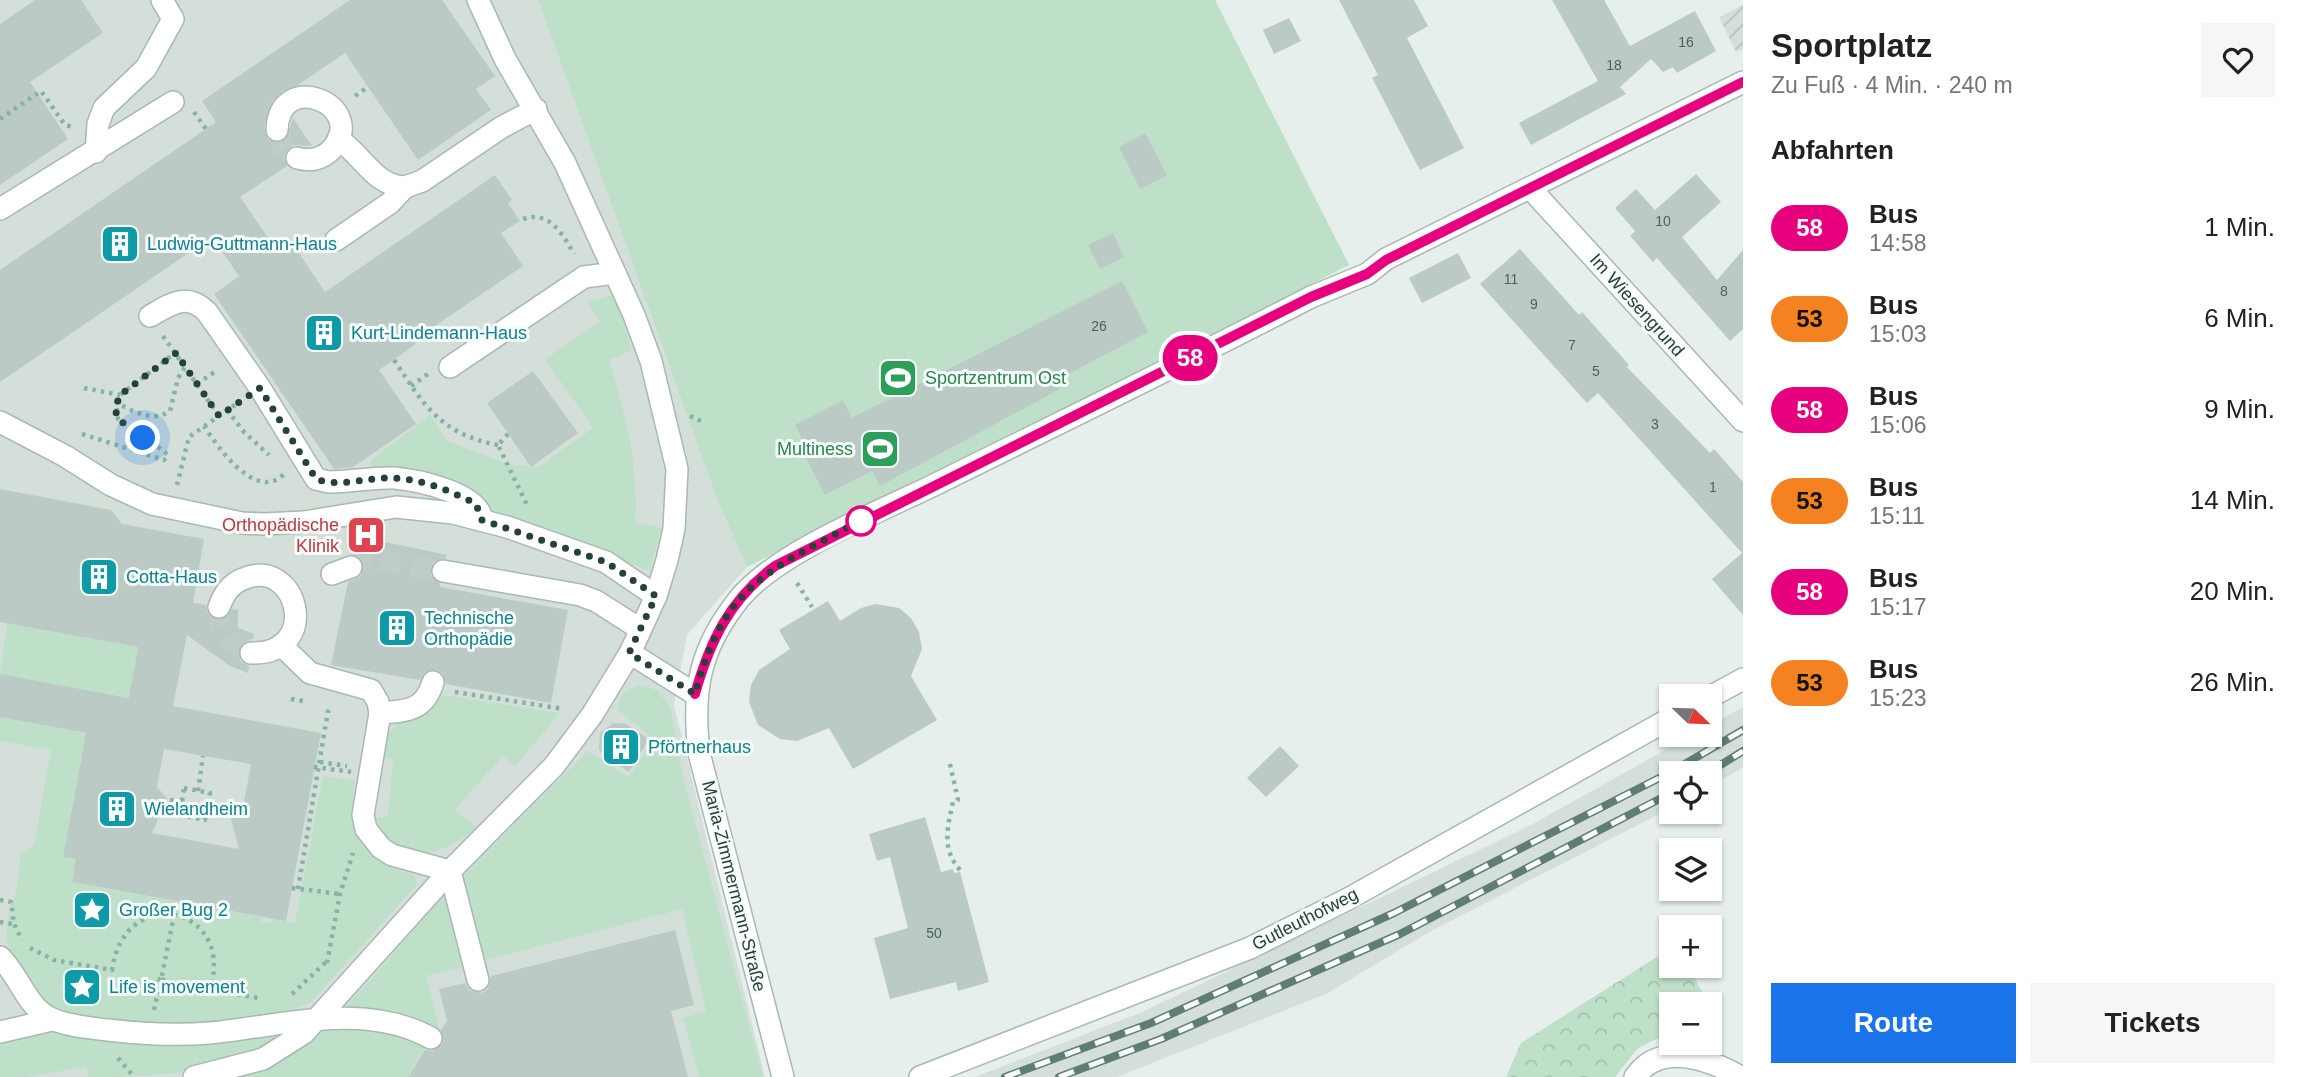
<!DOCTYPE html>
<html lang="de">
<meta charset="utf-8">
<style>
body{margin:0;font-family:Arial,sans-serif;background:#f6f6f6;color:#222;height:100vh;display:flex;flex-direction:column;font-size:26px;white-space:nowrap}
*{box-sizing:border-box;margin:0}
p{font-size:23px;color:#767676}
.icon{flex:none;width:38px;height:38px;fill:none;stroke:currentColor;stroke-width:2;stroke-linecap:round;stroke-linejoin:round}
.map{position:relative;flex:1;overflow:hidden}
.details{display:flex;flex-direction:column;background:#fff;width:560px}
.details>*{flex:none}
.badge{padding:0 14px;border-radius:23px;font-size:24px;line-height:46px}
.needle{width:46px;rotate:113deg}
.tools{position:absolute;left:1659px;top:684px;display:grid;gap:14px}
.tools a{display:grid;place-items:center;width:63px;height:63px;border-radius:0px;background:#fff;box-shadow:0 2px 5px #0004;font-size:35px}
.you{position:absolute;width:35px;height:35px;margin:-18px;border:5px solid #fff;border-radius:50%;background:#1a73e8;box-shadow:0 0 0 10px #1a73e833}
.map>.badge{position:absolute;translate:-50% -50%;box-shadow:0 0 0 4px #fff}
h2{padding:0 28px;font-size:26px;line-height:63px}
.round{display:grid;place-items:center;flex:none;width:74px;height:74px;border-radius:0px;background:#f6f6f6}
.summary{display:flex;align-items:center;justify-content:space-between;height:119px;padding:0 28px}
h1{font-size:33px;font-weight:700;line-height:52px}
.primary-button{display:flex;gap:14px;margin-top:auto;padding:14px 28px}
.primary-button a{flex:1;height:80px;border-radius:0px;background:#1a73e8;color:#fff;font-size:28px;font-weight:700;line-height:80px;text-align:center}
.primary-button a+a{background:#f6f6f6;color:#222}
ul{padding:0;list-style:none}
li{display:flex;align-items:center;gap:21px;height:91px;padding:0 28px}
li div{flex:1}
li b{display:block;font-size:26px}
li em{font-style:normal}
li .badge{min-width:77px;font-weight:700;text-align:center}
main{display:flex;flex:1;min-height:0}
.map>svg:first-child{display:block}
.built{fill:#d4dfda}
.industrial{fill:url(#industrial-furrows)}
.grass{fill:#bfe0c8}
.park{fill:url(#park-crowns)}
.building{fill:#bbcac4;fill-rule:evenodd}
.lines{fill:none;stroke-linecap:round;stroke-linejoin:round}
.minor-tunnel{stroke:#bfccc8;stroke-width:21;stroke-dasharray:21 10;stroke-linecap:butt}
.minor-casing{stroke:#a8b8b2;stroke-width:24}
.path{stroke:#86b3a5;stroke-width:4.5;stroke-dasharray:3.5 5;stroke-linecap:butt}
.minor{stroke:#fff;stroke-width:21}
.rail-casing{stroke:#5f7d75;stroke-width:8}
.rail{stroke:#f7fbf9;stroke-width:5;stroke-dasharray:16;stroke-linecap:butt}
.path-bridge{stroke:#86b3a5;stroke-width:4.5;stroke-dasharray:3.5 5;stroke-linecap:butt}
.line-casing{stroke:#fff;stroke-width:16}
.line{stroke:#e6007e;stroke-width:10}
.walk{stroke:#24423a;stroke-width:7;stroke-dasharray:0 12.6}
.stop-dot{fill:#fff;stroke:#e6007e;stroke-width:3.5}
.labels{text-anchor:middle;dominant-baseline:central;stroke-width:6;stroke-linejoin:round;paint-order:stroke}
.number-label{font-size:14px;fill:#4a645c}
.culture-label{font-size:18px;fill:#0d838f;stroke:#f7fbf9;text-anchor:start}
.street-label{font-size:18px;fill:#24423a;stroke:#f7fbf9}
.leisure-label{font-size:18px;fill:#27864d;stroke:#f7fbf9;text-anchor:start}
.health-label{font-size:18px;fill:#be3a42;stroke:#f7fbf9;text-anchor:end}
</style>
<main>
<div class="map">
<svg width="1743" height="1077" viewBox="0 0 1743 1077">
<defs>
<pattern id="industrial-furrows" width="10" height="10" patternUnits="userSpaceOnUse" patternTransform="scale(1.75)"><rect width="10" height="10" fill="#d4dfda"/><path d="M-1 1l2-2M0 10L10 0M9 11l2-2" fill="none" stroke="#b6c1bc"/></pattern>
<pattern id="park-crowns" width="20" height="18" patternUnits="userSpaceOnUse" patternTransform="scale(1.75)"><rect width="20" height="18" fill="#bfe0c8"/><path d="M2 6a3 3 0 1 1 6 0M12 15a3 3 0 1 1 6 0" fill="none" stroke="#a4c1ad"/></pattern>
</defs>
<rect width="100%" height="100%" fill="#e6efeb"/>
<g class="built">
<path d="M0,0H538L718,502L747,567L687,635L674,705L765,1077H0Z"/>
<path d="M1743,707V767L1710,787V774H1671V808L1431,931L1326,994L1117,1077H975L1142,1012L1531,825L1692,735H1710V725Z"/>
</g>
<path class="industrial" d="M1743,5V49L1736,52L1719,17Z"/>
<g class="grass">
<path d="M538,0H1215L1349,265L747,567L718,502Z"/>
<path d="M615,294L632,350L609,360C626,415 639,465 635,523L662,528L649,570L505,519L476,494L374,472L370,461L430,415L447,441L508,464L538,467L593,428L545,359L600,322L587,302Z"/>
<path d="M7,623L138,647L129,698L0,674Z"/>
<path d="M640,685L657,690L671,709L682,773L763,1077H699L683,1018L706,1011L682,909L426,976L439,1026L407,1077H239C325,1054 381,961 441,899C489,849 539,800 588,751L629,777L654,739L618,710C618,696 627,688 640,685Z"/>
<path d="M442,695L560,713L515,766L503,756L455,809L476,828C440,859 399,866 375,818L388,816L393,760L380,758C383,750 385,739 390,732C404,712 424,729 442,695Z"/>
<path d="M0,717L100,736L81,757L63,856L76,859L72,882L262,917L261,922L271,923L273,918L295,923L323,776L355,780C349,830 363,863 415,875L416,886L310,1003C246,1030 116,1037 52,1009C38,1003 11,958 8,944C4,927 8,913 14,897C19,885 19,868 21,855L34,845L51,750L0,741Z"/>
<path d="M288,1029C249,1076 146,1077 89,1077L86,1067L27,1077H0V1040L57,1031Z"/>
</g>
<path class="park" d="M1671,948V966H1688L1709,1004H1671V1032L1638,1048L1615,1077H1506L1521,1043Z"/>
<g class="building">
<path d="M35,0H81L103,33L30,82L68,139L0,185V24Z"/>
<path d="M350,0H442L495,76L476,89L491,110L418,160L345,53L298,85L283,91L272,102L264,127L268,139L275,143L286,139L293,118L312,146L294,145L288,149L284,156L287,166L240,197L277,251L291,241L325,292L495,175L512,200L508,203L520,221L501,233L523,266L413,341L416,344L379,370L416,424L353,467L334,469L214,294L239,276L212,237L0,382V270L216,122L202,101Z"/>
<path d="M1339,0H1414L1428,26L1407,38L1464,148L1420,170L1372,78L1378,75Z"/>
<path d="M1552,0H1604L1630,46L1695,11L1716,51L1677,73L1673,67L1663,72L1651,59L1620,87L1626,94L1531,145L1519,123L1598,81Z"/>
<path d="M1289,18L1301,41L1274,54L1263,30Z"/>
<path d="M1145,133L1167,175L1140,189L1119,147Z"/>
<path d="M1696,174L1721,202L1682,237L1717,280L1743,250V329L1730,341L1657,258L1653,262L1630,236L1635,231L1615,208L1636,189L1655,210Z"/>
<path d="M1113,233L1124,257L1100,269L1088,245Z"/>
<path d="M1520,249L1579,315L1582,312L1629,365L1627,367L1710,453L1714,449L1743,482V615L1712,579L1742,553L1598,393L1587,403L1480,284Z"/>
<path d="M1458,253L1471,278L1422,303L1409,278Z"/>
<path d="M1122,281L1148,332L1055,381L1060,389L880,486L872,471L825,495L802,450L807,447L795,425L843,400L852,418Z"/>
<path d="M533,371L578,433L531,467L487,403Z"/>
<path d="M0,489L111,510L122,524L204,539L193,603L206,605L208,614L215,619L226,618L232,609L238,610V628L254,634L253,639L243,642L239,649L240,661L249,666L248,673L230,666L187,635L173,706L321,733L286,921L72,882L76,859L63,857L86,733L0,717V674L129,698L138,647L0,622ZM164,749L251,764L244,802L229,811L239,849L152,833L167,798L157,787Z"/>
<path d="M357,536L447,555L446,558L433,562L430,568L431,576L440,584V587L568,610L551,703L446,684L443,674L437,670L425,672L420,680L331,665L348,582L361,576L364,570L363,562L353,554Z"/>
<path d="M828,601L840,621L861,608L876,604L899,608L911,618L919,632L922,649L911,676L937,720L853,769L829,728L797,741L780,739L758,725L749,702L751,685L759,670L790,649L779,630Z"/>
<path d="M613,723L626,724L649,739L629,772L605,757L599,749L600,733Z"/>
<path d="M1280,746L1299,766L1266,797L1247,778Z"/>
<path d="M925,817L941,872L953,869L954,873L960,872L989,982L958,991L956,982L890,999L874,938L908,928L890,857L877,861L869,834Z"/>
<path d="M675,930L694,1005L671,1011L688,1077H408L425,1050L433,1051L443,1043L441,1030L447,1021L439,989L465,983L469,990L481,993L488,989L491,976Z"/>
</g>
<g class="lines">
<g class="minor-tunnel">
<path d="M277,130L283,148L297,158"/>
<path d="M351,567L369,559L443,571"/>
<path d="M219,607C216,630 229,647 251,653"/>
</g>
<g class="minor-casing">
<g id="minor">
<path d="M277,130C279,68 368,105 333,148C323,159 311,162 297,158"/>
<path d="M338,139C362,154 374,186 405,187"/>
<path d="M96,152L98,124L104,108L146,68L173,19L162,0"/>
<path d="M1530,188L1743,421"/>
<path d="M0,209L173,102"/>
<path d="M336,240L390,203L405,187L422,181L502,127L536,109"/>
<path d="M150,316C171,304 187,292 207,312L260,388L316,479L329,482C350,482 372,477 394,478C417,480 480,493 482,520"/>
<path d="M450,367L584,277L615,273"/>
<path d="M0,422L65,456L111,485L152,504L242,523L264,524L304,522L396,507L453,513L507,527L606,562L656,596"/>
<path d="M443,571L580,595L596,601L640,629"/>
<path d="M332,574L351,567"/>
<path d="M219,607C224,594 230,584 243,579C298,555 323,655 251,653"/>
<path d="M281,645L310,673L371,690L378,702L380,713"/>
<path d="M630,653L695,694"/>
<path d="M433,682C425,711 406,711 380,713L363,815L366,829L381,848L392,855L450,871"/>
<path d="M1710,697L1743,679"/>
<path d="M450,871L478,980"/>
<path d="M0,957C19,975 26,1006 50,1018C66,1026 91,1028 108,1030C142,1034 175,1036 210,1033C281,1026 364,1001 431,1038"/>
<path d="M0,1032L52,1020"/>
<path d="M194,1077L263,1059L304,1033L450,871L554,766L592,715L630,653L656,596L667,560L674,529L677,469L651,361L634,315L565,163L505,59L478,0"/>
<path d="M783,1077L699,753C692,691 699,649 739,599C775,554 876,513 930,487C1057,424 1185,362 1311,297L1367,274L1386,259L1743,82"/>
<path d="M920,1077L1250,948L1348,899L1671,718"/>
<path d="M1635,1077C1661,1040 1710,1060 1741,1077"/>
</g>
</g>
<g class="path">
<path d="M355,96L368,87"/>
<path d="M194,112L206,129"/>
<path d="M0,119L41,91L65,125L74,127"/>
<path d="M523,219C549,210 562,233 574,254"/>
<path d="M163,336L219,416"/>
<path d="M394,360C424,405 440,434 498,445"/>
<path d="M197,384L216,371"/>
<path d="M411,386L428,374"/>
<path d="M84,388L120,395"/>
<path d="M116,402L120,395L175,353"/>
<path d="M227,410L244,432L269,455"/>
<path d="M690,416L701,421"/>
<path d="M204,426C217,446 256,503 284,474"/>
<path d="M82,434L164,460L168,456L165,452L118,419L116,402C132,411 152,423 170,411L178,378L185,367"/>
<path d="M508,434L498,445L527,505"/>
<path d="M177,485L189,437L239,402"/>
<path d="M797,583L812,607"/>
<path d="M455,692L564,709"/>
<path d="M291,699L303,701"/>
<path d="M320,762L347,766"/>
<path d="M950,764L958,800L953,802C947,828 941,851 962,872"/>
<path d="M184,788L210,793L205,820L180,815Z"/>
<path d="M198,791L203,756"/>
<path d="M170,800L182,802"/>
<path d="M208,806L228,810"/>
<path d="M292,888L340,894"/>
<path d="M298,889L329,705"/>
<path d="M0,900L11,902L14,924L22,940"/>
<path d="M0,922L14,924"/>
<path d="M30,948L54,960L112,970C124,883 233,905 211,986L228,993L259,998"/>
<path d="M327,963L340,894L353,853"/>
<path d="M161,980L155,978L153,990L164,992L166,980H161L177,901"/>
<path d="M292,994L327,961"/>
<path d="M154,1010L158,992"/>
<path d="M118,1058L134,1077"/>
</g>
<use href="#minor" class="minor"/>
<g class="rail-casing">
<g id="rail">
<path d="M1706,774L1743,751"/>
<path d="M1005,1077L1151,1023L1394,913L1671,772L1743,730"/>
<path d="M1059,1077L1161,1039L1400,934L1671,793"/>
</g>
</g>
<use href="#rail" class="rail"/>
<path class="path-bridge" d="M314,767L352,772"/>
</g>
<g class="lines">
<g class="line-casing">
<path id="line" d="M695,694C710,641 730,599 775,566L1311,297L1367,274L1386,260L1743,82"/>
</g>
<use href="#line" class="line"/>
<path class="walk" d="M143,438L118,419L115,409L120,395L176,353L219,416L260,388L316,479C338,488 368,477 392,478C422,479 451,491 476,504L482,520L606,562L656,596L629,653L695,694C717,612 743,583 817,544C830,537 855,523 861,521"/>
</g>
<defs>
<g id="building-square" transform="scale(2.0125)"><rect x="-9" y="-9" width="18" height="18" rx="4" fill="#0f9aa8" stroke="#f7fbf9"/><path d="M-4-6H4V6H1V3H-1V6H-4ZM-2.5-4.3h1.7v1.8h-1.7ZM.8-4.3h1.7v1.8H.8ZM-2.5-1h1.7V.8h-1.7ZM.8-1h1.7V.8H.8Z" fill="#fff"/></g>
<g id="stadium-square" transform="scale(2.0125)"><rect x="-9" y="-9" width="18" height="18" rx="4" fill="#2e9e5b" stroke="#f7fbf9"/><path d="M0-5a6.5 5 0 1 0 0 10a6.5 5 0 1 0 0-10ZM-3.5-1.8h7v3.6h-7Z" fill="#fff"/></g>
<g id="hospital-square" transform="scale(2.0125)"><rect x="-9" y="-9" width="18" height="18" rx="4" fill="#e0444e" stroke="#f7fbf9"/><path d="M-5-5h3v3.5h4V-5h3V5h-3V1.5h-4V5h-3Z" fill="#fff"/></g>
<g id="sight-square" transform="scale(2.0125)"><rect x="-9" y="-9" width="18" height="18" rx="4" fill="#0f9aa8" stroke="#f7fbf9"/><path d="M0-6L1.8-2.2L6-1.7L2.9 1.2L3.7 5.4L0 3.3L-3.7 5.4L-2.9 1.2L-6-1.7L-1.8-2.2Z" fill="#fff"/></g>
</defs>
<g fill-rule="evenodd">
<use href="#building-square" x="120" y="244"/>
<use href="#building-square" x="324" y="333"/>
<use href="#stadium-square" x="898" y="378"/>
<use href="#stadium-square" x="880" y="449"/>
<use href="#hospital-square" x="366" y="535"/>
<use href="#building-square" x="99" y="577"/>
<use href="#building-square" x="397" y="628"/>
<use href="#building-square" x="621" y="747"/>
<use href="#building-square" x="117" y="809"/>
<use href="#sight-square" x="92" y="910"/>
<use href="#sight-square" x="82" y="987"/>
</g>
<circle class="stop-dot" cx="861" cy="521" r="14"/>
<g class="labels">
<g class="number-label">
<text x="1686" y="42">16</text>
<text x="1614" y="65">18</text>
<text x="1663" y="221">10</text>
<text x="1511" y="279">11</text>
<text x="1724" y="291">8</text>
<text x="1534" y="304">9</text>
<text x="1099" y="326">26</text>
<text x="1572" y="345">7</text>
<text x="1596" y="371">5</text>
<text x="1655" y="424">3</text>
<text x="1713" y="487">1</text>
<text x="934" y="933">50</text>
</g>
<g class="culture-label">
<text x="147" y="244">Ludwig-Guttmann-Haus</text>
<text x="351" y="333">Kurt-Lindemann-Haus</text>
<text x="126" y="577">Cotta-Haus</text>
<text x="424" y="618">Technische<tspan x="424" dy="21">Orthopädie</tspan></text>
<text x="648" y="747">Pförtnerhaus</text>
<text x="144" y="809">Wielandheim</text>
<text x="119" y="910">Großer Bug 2</text>
<text x="109" y="987">Life is movement</text>
</g>
<g class="street-label">
<text transform="translate(1637 305) rotate(48)">Im Wiesengrund</text>
<text transform="translate(734 886) rotate(76)">Maria-Zimmermann-Straße</text>
<text transform="translate(1305 919) rotate(-27)">Gutleuthofweg</text>
</g>
<g class="leisure-label">
<text x="925" y="378">Sportzentrum Ost</text>
<text x="853" y="449" text-anchor="end">Multiness</text>
</g>
<g class="health-label">
<text x="339" y="525">Orthopädische<tspan x="339" dy="21">Klinik</tspan></text>
</g>
</g>
</svg>
<div class="tools">
<a><svg class="needle" viewBox="-14 -14 28 28"><path d="M0-13l5 13h-10z" fill="#e53935"/><path d="M0 13l5-13h-10z" fill="#767676"/></svg></a>
<a><svg class="icon" aria-label="locate" viewBox="0 0 24 24"><circle cx="12" cy="12" r="6"/><path d="M12 2v4M12 18v4M2 12h4M18 12h4"/></svg></a>
<a><svg class="icon" aria-label="layers" viewBox="0 0 24 24"><path d="M12 4l9 5-9 5-9-5zM3 14l9 5 9-5"/></svg></a>
<a>+</a>
<a>−</a>
</div>
<div class="you" style="left:143px;top:438px"></div>
<b class="badge" style="left:1190px;top:358px;background:#e6007e;color:#fff">58</b>
</div>
<section class="details">
<div class="summary"><div><h1>Sportplatz</h1><p>Zu Fuß · 4 Min. · 240 m</p></div><a class="round"><svg class="icon" aria-label="heart" viewBox="0 0 24 24"><path d="M12 20l-8-8c-3-5 5-10 8-4 3-6 11-1 8 4z"/></svg></a></div>
<h2>Abfahrten</h2>
<ul>
<li><span class="badge" style="background:#e6007e;color:#fff">58</span><div><b>Bus</b><p>14:58</p></div><em>1 Min.</em></li>
<li><span class="badge" style="background:#f58220;color:#111">53</span><div><b>Bus</b><p>15:03</p></div><em>6 Min.</em></li>
<li><span class="badge" style="background:#e6007e;color:#fff">58</span><div><b>Bus</b><p>15:06</p></div><em>9 Min.</em></li>
<li><span class="badge" style="background:#f58220;color:#111">53</span><div><b>Bus</b><p>15:11</p></div><em>14 Min.</em></li>
<li><span class="badge" style="background:#e6007e;color:#fff">58</span><div><b>Bus</b><p>15:17</p></div><em>20 Min.</em></li>
<li><span class="badge" style="background:#f58220;color:#111">53</span><div><b>Bus</b><p>15:23</p></div><em>26 Min.</em></li>
</ul>
<div class="primary-button"><a>Route</a><a>Tickets</a></div>
</section>
</main>
